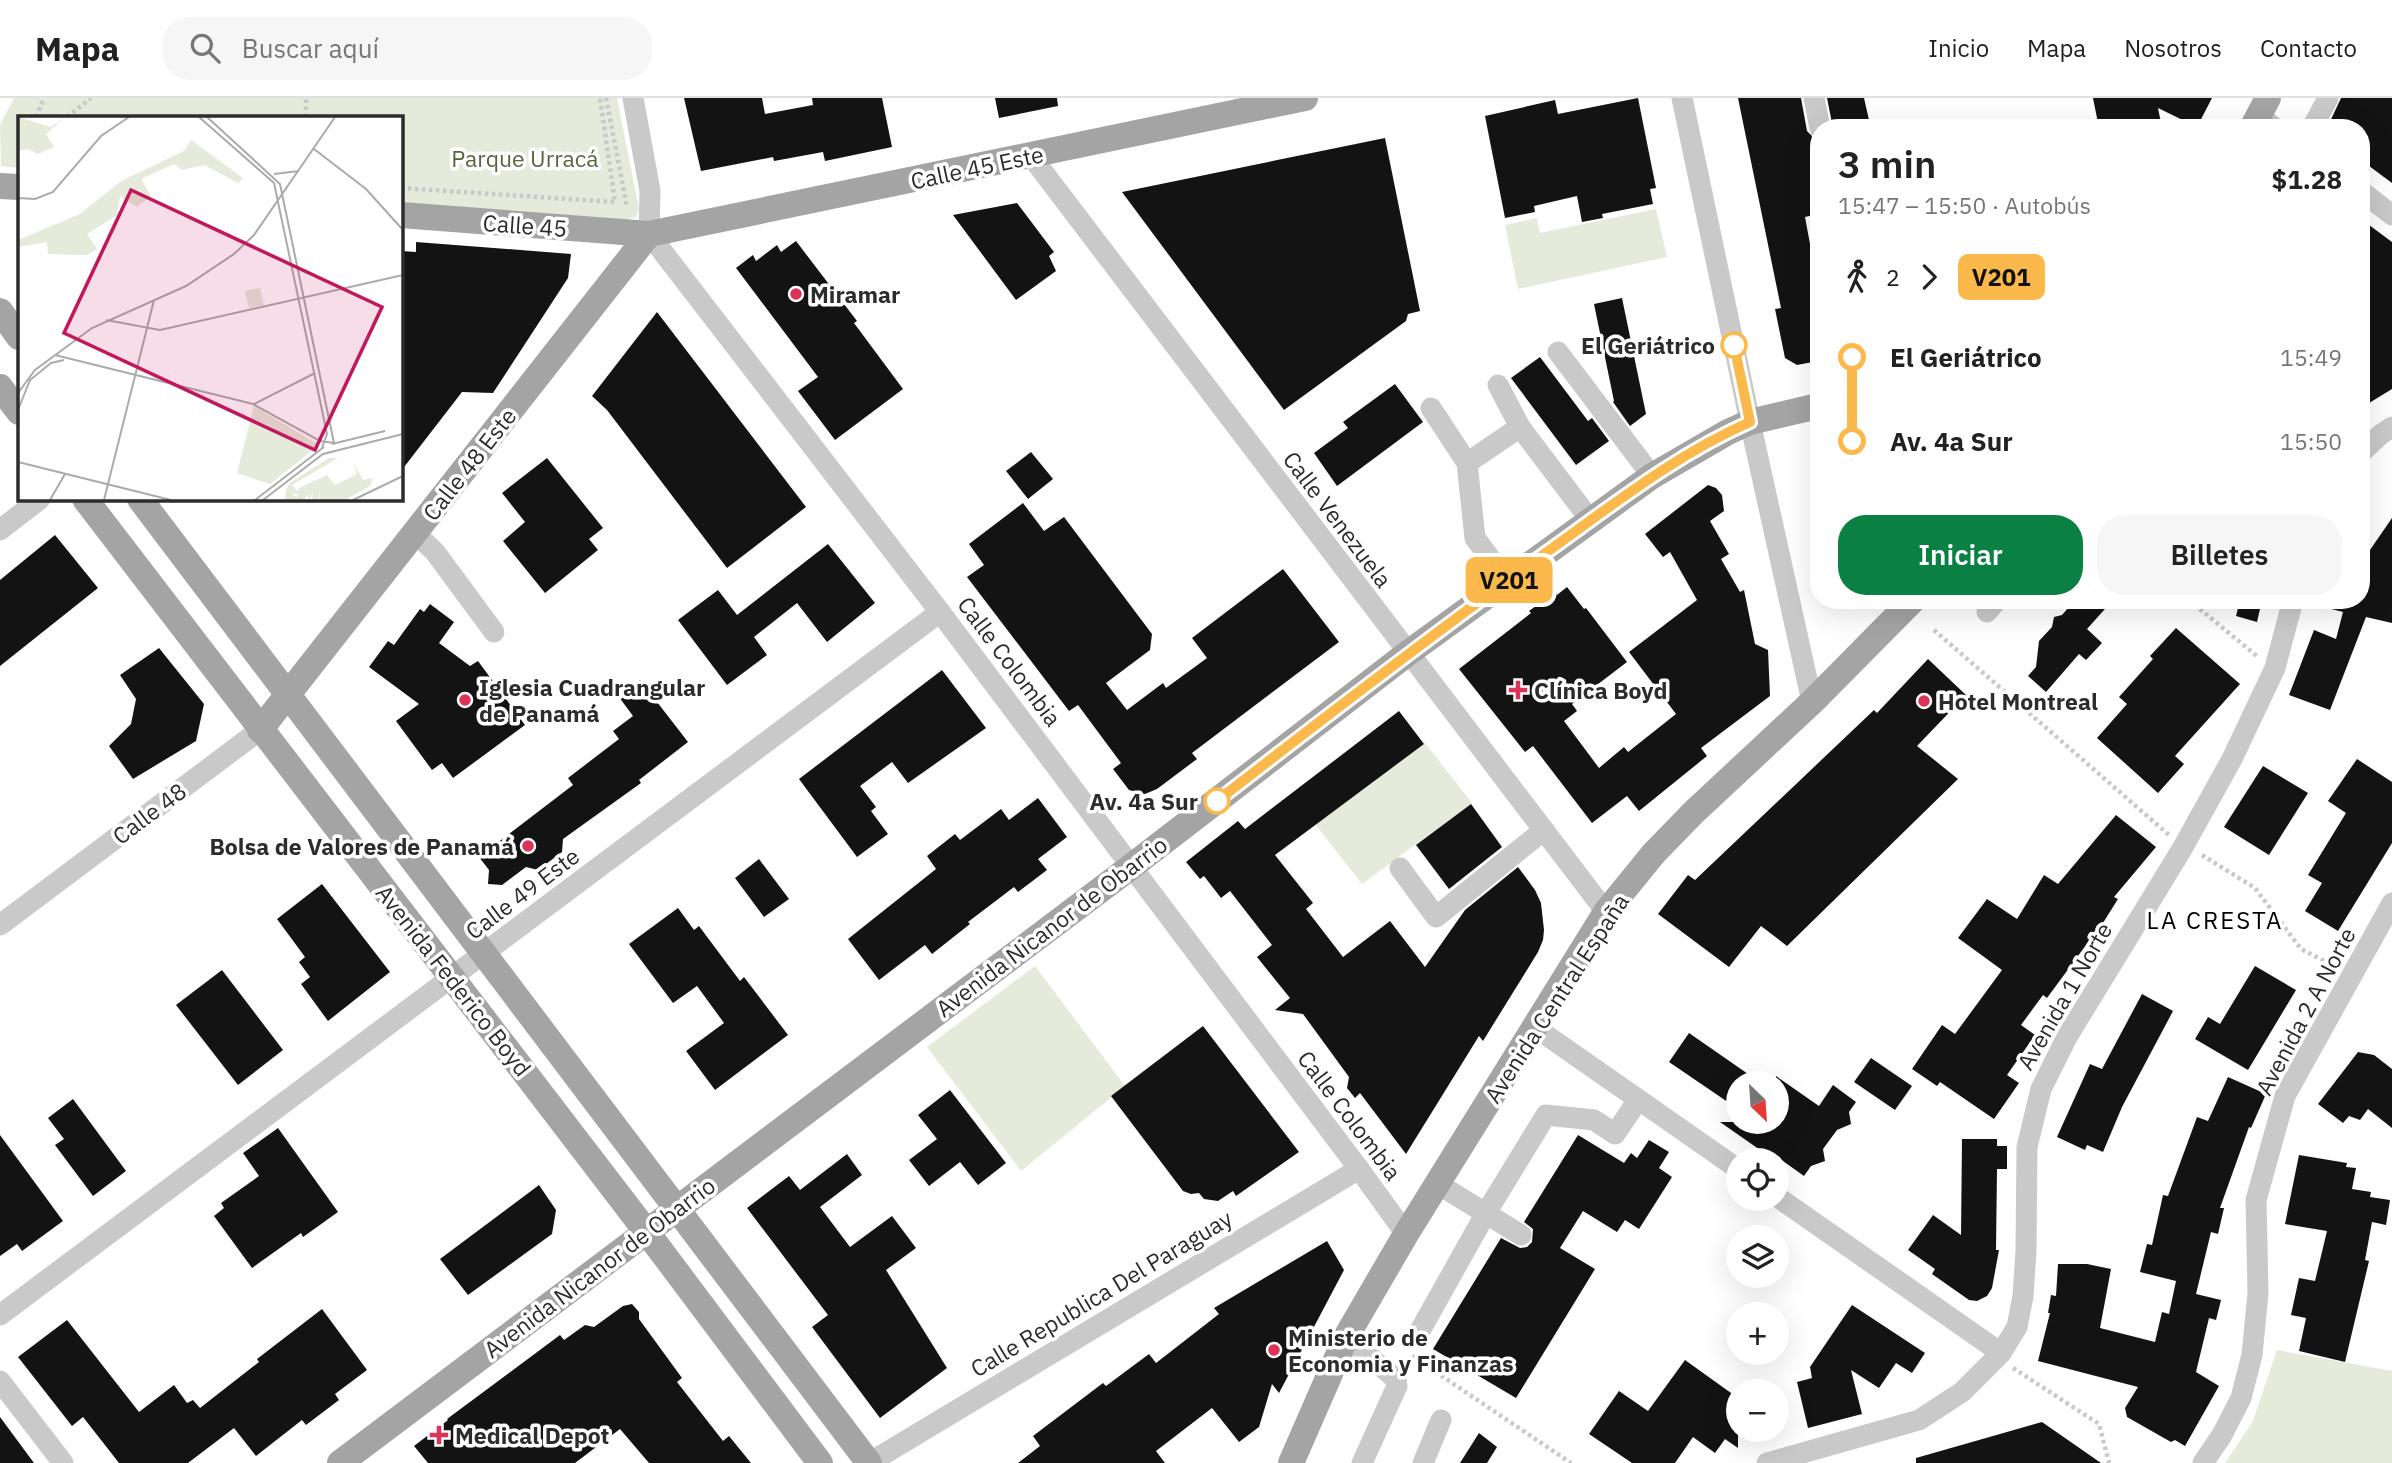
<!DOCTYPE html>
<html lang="es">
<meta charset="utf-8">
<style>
body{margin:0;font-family:"IBM Plex Sans",sans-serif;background:#f6f6f6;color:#222;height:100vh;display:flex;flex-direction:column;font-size:26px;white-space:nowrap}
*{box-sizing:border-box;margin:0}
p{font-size:23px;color:#767676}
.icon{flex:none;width:38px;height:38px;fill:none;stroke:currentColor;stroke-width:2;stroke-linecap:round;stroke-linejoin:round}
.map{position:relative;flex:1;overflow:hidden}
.panel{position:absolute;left:1810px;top:21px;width:560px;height:490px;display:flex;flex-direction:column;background:#fff;border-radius:28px;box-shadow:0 7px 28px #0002}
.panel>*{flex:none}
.badge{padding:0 14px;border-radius:10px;font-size:24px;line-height:46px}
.needle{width:46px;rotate:155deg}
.tools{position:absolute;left:1726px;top:973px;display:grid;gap:14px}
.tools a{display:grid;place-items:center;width:63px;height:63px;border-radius:50%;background:#fff;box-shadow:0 7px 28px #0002;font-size:35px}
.map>.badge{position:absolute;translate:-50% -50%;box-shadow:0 0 0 4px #fff}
.legs{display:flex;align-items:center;gap:10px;height:77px;padding:0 28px;font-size:23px}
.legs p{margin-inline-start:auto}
.head{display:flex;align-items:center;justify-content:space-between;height:119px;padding:0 28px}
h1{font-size:38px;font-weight:600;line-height:52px}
.button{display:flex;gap:14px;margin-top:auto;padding:14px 28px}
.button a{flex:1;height:80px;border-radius:28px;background:#0b8043;color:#fff;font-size:28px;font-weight:600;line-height:80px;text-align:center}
.button a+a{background:#f6f6f6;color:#222}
ul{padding:0 28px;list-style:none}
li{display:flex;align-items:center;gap:24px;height:84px;font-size:26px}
li i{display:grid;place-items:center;width:10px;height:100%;margin:0 9px;background:currentColor}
li i::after{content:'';width:18px;height:18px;margin:-9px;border:5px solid;border-radius:50%;background:#fff}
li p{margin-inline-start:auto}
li:first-child i{background:linear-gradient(#0000 50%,currentColor 0)}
li:last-child i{background:linear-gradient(currentColor 50%,#0000 0)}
header{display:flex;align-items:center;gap:42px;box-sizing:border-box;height:98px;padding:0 35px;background:#fff;border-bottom:2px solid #e0e0e0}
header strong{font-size:33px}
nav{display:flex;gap:38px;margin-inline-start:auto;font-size:24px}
.search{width:490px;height:63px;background:#f6f6f6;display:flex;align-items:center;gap:18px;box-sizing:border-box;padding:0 24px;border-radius:28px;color:#767676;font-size:26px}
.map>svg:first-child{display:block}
.green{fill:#e5eada}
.building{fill:#131313}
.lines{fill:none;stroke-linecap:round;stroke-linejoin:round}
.path{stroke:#c9c9c9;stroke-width:4.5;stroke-dasharray:3.5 3.5;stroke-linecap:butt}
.minor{stroke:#c9c9c9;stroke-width:21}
.major{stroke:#a4a4a4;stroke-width:26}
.line-1-casing{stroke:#fff;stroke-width:16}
.line-1{stroke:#fcb94b;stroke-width:10}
.poi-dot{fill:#de3359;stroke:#fff;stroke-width:2.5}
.stop-1-dot{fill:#fff;stroke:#fcb94b;stroke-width:3.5}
.labels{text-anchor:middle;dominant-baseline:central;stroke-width:7;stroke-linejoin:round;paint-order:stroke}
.park-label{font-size:23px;fill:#55663c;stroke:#fff}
.street-label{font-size:23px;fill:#2c2c2c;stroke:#fff}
.poi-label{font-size:23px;font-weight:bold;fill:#2c2c2c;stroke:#fff;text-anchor:start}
.stop-label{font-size:23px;font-weight:bold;fill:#2c2c2c;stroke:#fff;text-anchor:end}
.neighbourhood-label{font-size:24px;letter-spacing:2px;fill:#000;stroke:#fff}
.inset-road{fill:none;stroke:#ababab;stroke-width:2}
.view{fill:#c2185b;fill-opacity:0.15;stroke:#c2185b;stroke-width:3.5}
.inset-edge{fill:none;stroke:#2c2c2c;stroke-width:3.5}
</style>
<header>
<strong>Mapa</strong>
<div class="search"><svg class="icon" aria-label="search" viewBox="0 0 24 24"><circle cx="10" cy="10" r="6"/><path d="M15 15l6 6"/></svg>Buscar aquí</div>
<nav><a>Inicio</a><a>Mapa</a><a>Nosotros</a><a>Contacto</a></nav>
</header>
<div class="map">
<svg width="2392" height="1365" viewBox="0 0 2392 1365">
<rect width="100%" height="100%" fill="#fff"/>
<g class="green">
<path d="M14,0H617L639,111L636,119L625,122L401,118V19H19V70L1,68L0,27Z"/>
<path d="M1656,111L1667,159L1518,191L1505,127L1537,120L1540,135Z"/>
<path d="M1425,645L1472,705L1362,786L1315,726Z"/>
<path d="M1035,868L1125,988L1021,1073L927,949Z"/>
<path d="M2277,1252L2392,1273V1365H2225L2253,1323Z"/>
</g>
<g class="building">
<path d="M684,0H762L765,16L813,7L812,0H882L892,49L825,63L823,54L774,63L773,59L701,73Z"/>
<path d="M995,0H1057L1058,8L999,20Z"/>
<path d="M1638,0L1656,90L1650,91L1653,106L1602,116L1603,120L1582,124L1577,98L1534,108L1535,114L1505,120L1485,18L1555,2L1558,16Z"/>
<path d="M1738,0H1801L1807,33L1816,42L1818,54V116L1805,119L1818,189V263L1797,267L1785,260L1775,211L1781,210Z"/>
<path d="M1827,0H1864L1869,22L1833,30Z"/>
<path d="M2093,0H2212L2197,29L2158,10L2162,30H2099Z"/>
<path d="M2341,0H2392V85L2361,62V30H2327Z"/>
<path d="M1385,40L1420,213L1408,216L1406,223L1284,312L1122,94Z"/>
<path d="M1017,105L1054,154L1049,158L1056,173L1016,202L953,117Z"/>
<path d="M2361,121L2392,144V291L2361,310Z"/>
<path d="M796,143L857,223L854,225L903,291L835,342L798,293L818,279L736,170L753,157L756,163L777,147L781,154Z"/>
<path d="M416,144L571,156L568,180L493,295L462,294L401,373V153L416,154Z"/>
<path d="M1622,200L1646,316L1630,328L1613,304L1614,303L1594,206Z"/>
<path d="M657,214L806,409L727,470L607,312L592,298Z"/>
<path d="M1540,259L1588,323L1592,320L1609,343L1576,367L1511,280Z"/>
<path d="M1395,286L1423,324L1337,388L1314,355L1348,330L1343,324Z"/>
<path d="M1031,354L1053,381L1028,401L1006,373Z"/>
<path d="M547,360L603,430L589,441L598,452L545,495L503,443L525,424L502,395Z"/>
<path d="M1708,387L1716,390L1722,397L1724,413L1710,423L1729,456L1721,461L1740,494L1744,492L1755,546L1768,552L1770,598L1701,650L1707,658L1639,713L1627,698L1592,725L1533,648L1525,654L1459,571L1531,515L1529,513L1555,494L1557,497L1567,489L1584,511L1586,510L1627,564L1572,606L1577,613L1564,623L1599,670L1624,649L1628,654L1676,616L1629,554L1697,502L1670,454L1663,459L1645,436Z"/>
<path d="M1023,405L1044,433L1064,419L1152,536L1150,552L1106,585L1127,612L1163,585L1166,590L1207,560L1192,540L1283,471L1339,544L1192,655L1197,661L1157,691L1145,696L1129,692L1113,671L1121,665L1078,607L1069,613L967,479L984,467L969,446Z"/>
<path d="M2392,420V525L2366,519L2330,612L2289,597L2314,532L2336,541L2343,514L2324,509L2325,502H2361V465Z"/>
<path d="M55,437L98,490L0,568V482Z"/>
<path d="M828,446L875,505L827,544L797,505L754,539L767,557L727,587L678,522L718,492L737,517Z"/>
<path d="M2075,502H2113L2087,531L2102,545L2086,562L2079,556L2046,594L2028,578L2036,569L2039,543L2052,529L2054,519L2062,517Z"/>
<path d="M2240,502H2262L2257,524L2236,518Z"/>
<path d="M430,506L454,524L439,545L470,568L478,563L525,627L453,680L442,665L432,672L396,623L419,606L369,569L388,543L394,547L420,511L424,514Z"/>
<path d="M2176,530L2240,586L2175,658L2184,666L2158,695L2097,640L2127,606L2119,599L2153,561L2150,558Z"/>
<path d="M159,550L204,606L196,643L133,681L109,648L131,626L136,601L120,577Z"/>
<path d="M1928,561L1966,597L1917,648L1958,681L1787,848L1761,828L1729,869L1658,816L1688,777L1695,782L1874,612L1877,615Z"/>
<path d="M942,572L986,630L908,685L892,664L860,688L876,709L871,713L888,736L857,759L799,681Z"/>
<path d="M640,582L688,644L639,682L641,685L563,741L562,754L538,772L526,769L502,787L488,786L489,772L479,759L573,687L568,680L619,641L613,633L633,618L619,599Z"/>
<path d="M1399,613L1424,646L1275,757L1313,805L1306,811L1343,859L1390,823L1425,869L1465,812L1518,769L1535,792L1541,805L1544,832L1543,842L1538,854L1483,943L1479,938L1406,1056L1360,995L1355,1000L1347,990L1349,979L1303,916L1275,912L1290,900L1257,859L1272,847L1230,793L1221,800L1204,778L1200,781L1186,764L1238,723L1245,731Z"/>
<path d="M2357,661L2392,684V745L2338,833L2305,813L2322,785L2308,777L2346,715L2328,703Z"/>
<path d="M2263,668L2308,695L2269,757L2224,729Z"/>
<path d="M1038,700L1067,739L1038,761L1047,772L1018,794L1014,789L968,824L970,826L932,856L925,847L879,882L848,841L936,771L927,758L955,736L960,742L1001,711L1009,722Z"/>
<path d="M1471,706L1502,749L1449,791L1416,747Z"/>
<path d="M2116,717L2156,749L2114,799L2118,801L2091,844L2089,843L2047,900L2043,897L2021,927L2035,937L2007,977L2019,985L1994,1021L1940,984L1937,988L1912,971L1942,927L1955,936L2002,872L1958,840L1987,801L2017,821L2044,777L2058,786Z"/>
<path d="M759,761L789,801L764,819L735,780Z"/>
<path d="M322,786L390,874L328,923L301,886L310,879L299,864L305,859L277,821Z"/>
<path d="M678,810L694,832L699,828L740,883L744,879L788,937L715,992L686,953L724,925L697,888L673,905L629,846Z"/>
<path d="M2255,868L2296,892L2248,972L2195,941L2208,919L2220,926Z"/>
<path d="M222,872L283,952L238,987L176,907Z"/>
<path d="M2142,896L2173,913L2122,1009L2103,1054L2087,1047L2085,1052L2057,1039L2090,966L2102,971Z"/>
<path d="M1203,928L1299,1054L1236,1098L1233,1093L1218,1103L1204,1101L1199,1095L1191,1096L1183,1093L1111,998Z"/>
<path d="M1689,935L1761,985H1738V1011L1669,964Z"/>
<path d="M2358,954L2374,957L2392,971V1030L2368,1011L2360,1022L2349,1018L2343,1025L2318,1006Z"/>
<path d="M1871,960L1912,988L1895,1012L1854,984Z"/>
<path d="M1776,978L1819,1008L1833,987L1856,1004L1849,1014L1851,1026L1837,1032L1823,1051L1825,1063L1811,1068L1804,1078L1776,1058L1773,1061L1720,1024H1776Z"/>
<path d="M2228,979L2266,996L2251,1030L2249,1029L2220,1110H2224L2218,1136L2211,1134L2196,1196L2221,1202L2216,1222L2209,1220L2196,1274L2219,1288L2185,1348L2175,1342L2171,1344L2127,1319L2125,1310L2138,1289L2038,1263L2050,1215H2048L2051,1197L2056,1198L2058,1166H2087L2111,1171L2100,1230L2155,1244L2162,1214L2169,1216L2176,1183L2140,1174L2147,1146L2152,1147L2163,1097L2168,1098L2197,1019L2208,1023Z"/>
<path d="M950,992L1006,1065L978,1087L960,1064L929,1088L909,1062L937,1041L918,1017Z"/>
<path d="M73,1001L126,1073L93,1098L55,1047L64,1041L48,1020Z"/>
<path d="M278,1030L338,1114L303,1139L301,1135L252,1170L214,1118L224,1110L221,1105L259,1078L243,1055Z"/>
<path d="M0,1037L63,1123L22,1153L17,1146L0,1158Z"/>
<path d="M1578,1037L1624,1065L1631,1055L1637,1060L1649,1042L1669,1054L1659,1070L1672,1079L1639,1131L1625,1122L1617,1134L1583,1113L1560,1150L1595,1171L1516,1300L1433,1251L1501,1140L1520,1150L1527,1149L1532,1144L1533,1131L1524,1124Z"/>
<path d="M1962,1041H1997V1048H2007V1071H1997L1996,1152H1999L1992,1190L1987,1198L1977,1203L1969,1202L1932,1176L1935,1171L1908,1152L1933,1117L1961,1137Z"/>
<path d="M847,1056L862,1077L820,1109L850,1149L892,1118L916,1150L886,1172L947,1270L880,1320L812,1229L828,1217L747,1110L789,1078L800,1092Z"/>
<path d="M2299,1057L2347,1065L2346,1069L2356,1070L2352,1091L2371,1094L2370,1099L2390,1102L2386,1127L2372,1124L2365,1162L2369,1163L2345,1264L2299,1253L2306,1220L2291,1217L2299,1180L2315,1183L2327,1133L2285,1126Z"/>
<path d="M539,1087L556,1112L552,1136L468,1197L440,1161Z"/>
<path d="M1327,1143L1344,1172L1279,1295L1272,1286L1259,1329L1239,1344L1212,1310L1156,1353L1165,1365H1018L1040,1348L1033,1338L1103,1285L1106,1288L1149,1256L1156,1265L1219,1216L1214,1210Z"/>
<path d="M632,1206L639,1214V1221L682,1280L677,1284L723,1343L729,1338L751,1365H649L620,1331L575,1365H428L414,1348L448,1322L447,1321L560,1237L564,1242L585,1227L594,1229L623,1208Z"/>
<path d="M1852,1207L1925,1255L1912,1275L1896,1265L1879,1290L1851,1272L1862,1316L1808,1330L1797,1284L1812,1280L1810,1269Z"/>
<path d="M322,1211L367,1272L335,1296L339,1302L306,1327L302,1322L256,1358L234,1330L188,1365H119L83,1319L72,1328L18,1259L67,1222L139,1314L174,1287L187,1305L193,1302L200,1310L259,1264L257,1261Z"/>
<path d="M1685,1262L1738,1300V1350L1725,1341L1715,1355L1693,1339L1675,1365H1632L1589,1336L1619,1293L1648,1313Z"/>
<path d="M0,1319L34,1365H0Z"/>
<path d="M2042,1324L2101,1365H1916V1360Z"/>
<path d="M1479,1335L1497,1349L1487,1365H1460Z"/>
</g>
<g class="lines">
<g class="path">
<path d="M606,0L627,109"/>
<path d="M36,19L44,0"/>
<path d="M67,19L91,0"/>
<path d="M306,19V0"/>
<path d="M401,90L615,104L600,0"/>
<path d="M2189,502L2258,559"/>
<path d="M1934,532L2169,737"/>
<path d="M2202,757L2255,790L2301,851L2334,868"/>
<path d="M1382,1238L1399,1250"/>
<path d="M1412,1258L1571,1365"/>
<path d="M2013,1270L2099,1326L2109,1365"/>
</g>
<g class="minor">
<path d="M633,0L650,93L649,136L940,514L1359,1071L1406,1136"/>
<path d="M1682,0L1750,324L1812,604"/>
<path d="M1814,0L1820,30"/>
<path d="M2259,18L2275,30"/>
<path d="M2312,30L2328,0"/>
<path d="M1031,58L1606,814"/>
<path d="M2361,93L2392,117"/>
<path d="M1558,254L1652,378"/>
<path d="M1498,287L1520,329L1591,423"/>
<path d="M1431,310L1467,365L1475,440L1507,483"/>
<path d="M2361,355L2380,337L2392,329"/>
<path d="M1467,365L1520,329"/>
<path d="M0,432L40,401"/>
<path d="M415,435L435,454L494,534"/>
<path d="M1987,514L1997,502"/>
<path d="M1400,770L1436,819L1544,732"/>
<path d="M0,827L260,632"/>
<path d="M1536,930L1738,1071"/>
<path d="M1438,1086L1521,1137"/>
<path d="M1776,1098L2001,1255"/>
<path d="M0,1217L940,514"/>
<path d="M1417,1238L1486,1115L1546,1017L1594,1022L1615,1036L1638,1002"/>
<path d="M1346,1239L1396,1281L1397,1288L1362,1365"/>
<path d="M0,1283L63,1365"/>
<path d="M869,1365L1359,1071"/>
<path d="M1423,1365L1441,1322"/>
<path d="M1767,1365L1919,1322L1962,1294L2001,1255L2017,1229L2023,1198L2026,1153L2027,1049L2041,991L2067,939L2182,751L2232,661L2275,570L2293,502"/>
<path d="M2203,1365L2222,1337L2241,1300L2252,1257L2258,1195L2256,1102L2285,998L2392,805"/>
</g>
<g class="major">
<path d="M2252,30L2268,0"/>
<path d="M0,88L19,89"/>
<path d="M401,117L649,136L1305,0"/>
<path d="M0,213L19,239"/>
<path d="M0,289L19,314"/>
<path d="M85,401L646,1133L820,1365"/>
<path d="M140,401L869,1365"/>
<path d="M260,632L649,136"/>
<path d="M340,1365L1132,768L1408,555L1652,378L1728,334L1750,324L1818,308"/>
<path d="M1291,1365L1346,1239L1406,1136L1606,814L1654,755L1694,714L1812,604L1913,502"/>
</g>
</g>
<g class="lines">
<g class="line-1-casing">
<path id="line-1" d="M1217,703C1325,619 1433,536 1544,456C1610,409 1675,357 1750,324L1734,247"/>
</g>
<use href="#line-1" class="line-1"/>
</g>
<g class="poi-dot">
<circle cx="796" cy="196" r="7"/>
<path d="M1514.5 581.5h7v7h7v7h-7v7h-7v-7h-7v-7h7z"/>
<circle cx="465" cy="602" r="7"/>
<circle cx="1924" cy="603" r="7"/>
<circle cx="528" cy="748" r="7"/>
<circle cx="1274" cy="1252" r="7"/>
<path d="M435.5 1326.5h7v7h7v7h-7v7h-7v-7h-7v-7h7z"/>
</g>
<g class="stop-1-dot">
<circle cx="1734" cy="247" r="12"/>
<circle cx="1217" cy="703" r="12"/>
</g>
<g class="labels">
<g class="park-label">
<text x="525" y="60">Parque Urracá</text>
</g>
<g class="street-label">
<text transform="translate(977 69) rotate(-12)">Calle 45 Este</text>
<text transform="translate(525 127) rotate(4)">Calle 45</text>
<text transform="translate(469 366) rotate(-52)">Calle 48 Este</text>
<text transform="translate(1338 421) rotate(53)">Calle Venezuela</text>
<text transform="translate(1010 563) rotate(53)">Calle Colombia</text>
<text transform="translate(149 715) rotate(-37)">Calle 48</text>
<text transform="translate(522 795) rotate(-37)">Calle 49 Este</text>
<text transform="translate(1051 828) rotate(-37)">Avenida Nicanor de Obarrio</text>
<text transform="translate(454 882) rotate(52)">Avenida Federico Boyd</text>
<text transform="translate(2064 898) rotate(-60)">Avenida 1 Norte</text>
<text transform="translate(1556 900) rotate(-57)">Avenida Central España</text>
<text transform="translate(2305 913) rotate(-62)">Avenida 2 A Norte</text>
<text transform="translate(1350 1017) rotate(53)">Calle Colombia</text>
<text transform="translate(599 1169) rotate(-37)">Avenida Nicanor de Obarrio</text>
<text transform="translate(1101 1195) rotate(-31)">Calle Republica Del Paraguay</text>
</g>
<g class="poi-label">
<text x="810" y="196">Miramar</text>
<text x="479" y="589">Iglesia Cuadrangular<tspan x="479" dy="26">de Panamá</tspan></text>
<text x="1534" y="592">Clínica Boyd</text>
<text x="1938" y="603">Hotel Montreal</text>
<text x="514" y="748" text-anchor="end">Bolsa de Valores de Panamá</text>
<text x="1288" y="1239">Ministerio de<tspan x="1288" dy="26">Economia y Finanzas</tspan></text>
<text x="455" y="1337">Medical Depot</text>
</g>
<g class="stop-label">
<text x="1715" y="247">El Geriátrico</text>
<text x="1198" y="703">Av. 4a Sur</text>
</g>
<g class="neighbourhood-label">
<text x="2215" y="822">LA CRESTA</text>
</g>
</g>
<g transform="translate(18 18)">
<rect width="385" height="385" fill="#fff"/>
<path d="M0,1L33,11L47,1L28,18L36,31L20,38L10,33L0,35ZM173,24L225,62L220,67L186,49L164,54L156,48L123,63L133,80L119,91L102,80L99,99L69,118L79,133L69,139L30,138L29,126L0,131V124L62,98L103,65L166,35ZM242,172L246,189L231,192L227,175ZM236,290L301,329L252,368L219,357ZM311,342H320L274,369L281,377L272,379L268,374L272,367ZM335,345L345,364L355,362L352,370L327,384H301L302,374L300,384H294L295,375L292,383L288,379L287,384L267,383L268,375L279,381L281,372L309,359L317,369L334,361L339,357Z" fill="#e5eada"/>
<path class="inset-road" d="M181,1L256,67L309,318L304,332M189,1L262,68L316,327M296,33L348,73L385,114M256,58L281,55M0,82L17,83L35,76L83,20L111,1M88,204L142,214L385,159M37,239L235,288L302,325L316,327M0,277L17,254L74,212L168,170L216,138L236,119L317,1M236,288L297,257M0,294L12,264L33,247L46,244M314,328L367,315M0,346L153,384M32,384L47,358M86,384L136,184M237,384L306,331M245,384L305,338L385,318M335,384L385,360"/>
<path class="view" d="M113,74L364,191L297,334L46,217Z"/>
<rect width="385" height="385" class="inset-edge"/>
</g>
</svg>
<div class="tools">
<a><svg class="needle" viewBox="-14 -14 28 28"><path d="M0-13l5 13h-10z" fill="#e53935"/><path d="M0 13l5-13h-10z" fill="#767676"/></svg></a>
<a><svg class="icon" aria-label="locate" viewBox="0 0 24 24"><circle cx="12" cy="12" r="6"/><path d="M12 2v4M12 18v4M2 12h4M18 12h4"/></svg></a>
<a><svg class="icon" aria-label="layers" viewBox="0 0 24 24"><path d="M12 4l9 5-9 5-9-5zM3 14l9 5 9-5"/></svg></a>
<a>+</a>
<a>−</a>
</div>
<b class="badge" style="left:1509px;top:482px;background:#fcb94b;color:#111">V201</b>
<section class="panel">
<div class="head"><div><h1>3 min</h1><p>15:47 – 15:50 · Autobús</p></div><b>$1.28</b></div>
<div class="legs"><svg class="icon" aria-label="walk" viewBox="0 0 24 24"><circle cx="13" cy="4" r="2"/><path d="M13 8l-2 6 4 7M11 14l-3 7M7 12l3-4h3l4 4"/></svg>2<svg class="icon" aria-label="forward" viewBox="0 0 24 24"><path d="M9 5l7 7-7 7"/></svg><b class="badge" style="background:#fcb94b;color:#111">V201</b></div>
<ul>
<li><i style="color:#fcb94b"></i><b>El Geriátrico</b><p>15:49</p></li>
<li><i style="color:#fcb94b"></i><b>Av. 4a Sur</b><p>15:50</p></li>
</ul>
<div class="button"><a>Iniciar</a><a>Billetes</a></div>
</section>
</div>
